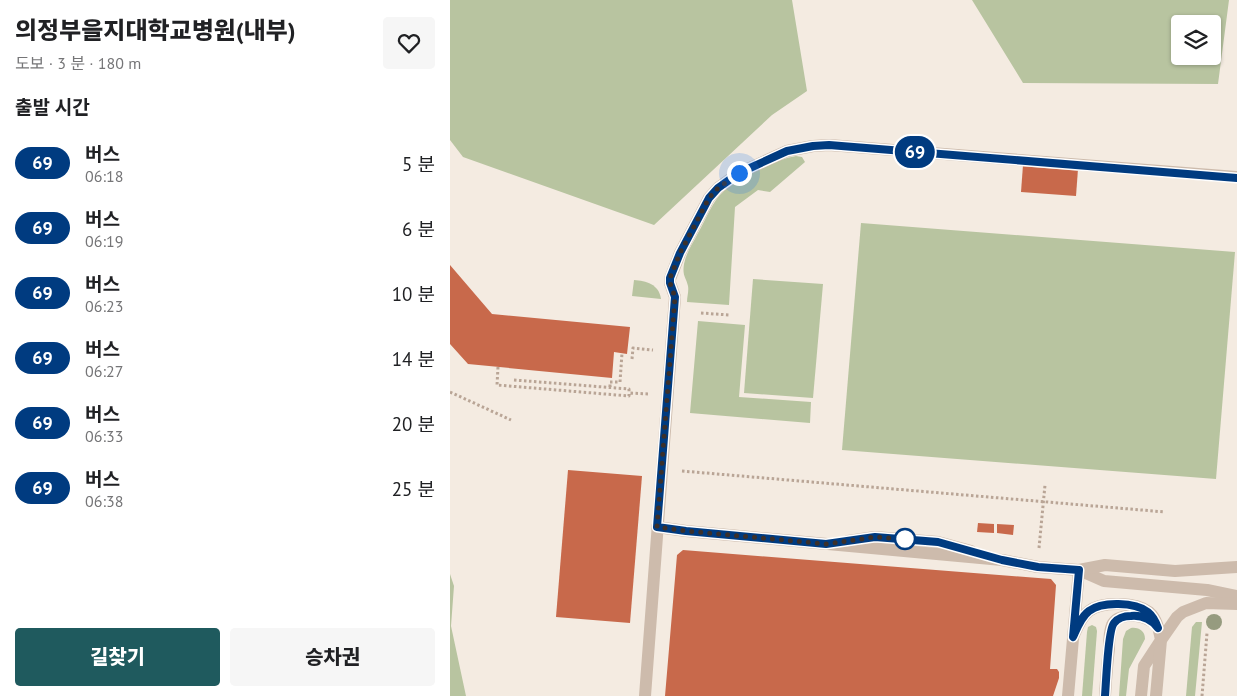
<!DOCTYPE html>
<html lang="ko">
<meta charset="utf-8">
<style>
body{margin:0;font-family:"PT Sans","Noto Sans KR",sans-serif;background:#f6f6f6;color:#202124;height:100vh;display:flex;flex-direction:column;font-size:19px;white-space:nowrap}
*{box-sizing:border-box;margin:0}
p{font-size:16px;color:#757577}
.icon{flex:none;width:28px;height:28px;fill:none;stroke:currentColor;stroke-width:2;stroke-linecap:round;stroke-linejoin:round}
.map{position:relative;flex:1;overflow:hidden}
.details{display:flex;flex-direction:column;background:#fff;width:450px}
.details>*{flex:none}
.badge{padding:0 10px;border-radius:16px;font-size:18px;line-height:32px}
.tools{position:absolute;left:721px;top:15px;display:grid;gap:10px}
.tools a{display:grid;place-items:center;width:50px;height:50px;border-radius:5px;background:#fff;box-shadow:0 1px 4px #0004;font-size:25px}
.you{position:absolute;width:25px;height:25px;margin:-12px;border:4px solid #fff;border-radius:50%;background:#1a73e8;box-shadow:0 0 0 8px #1a73e833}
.map>.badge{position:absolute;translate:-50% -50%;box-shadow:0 0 0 2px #fff}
h2{padding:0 15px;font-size:19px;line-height:45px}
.round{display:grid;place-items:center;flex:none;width:52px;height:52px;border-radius:5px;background:#f6f6f6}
.head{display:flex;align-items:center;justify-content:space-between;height:85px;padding:0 15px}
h1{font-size:24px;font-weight:800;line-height:38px}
.cta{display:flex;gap:10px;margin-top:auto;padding:10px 15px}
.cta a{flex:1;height:58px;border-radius:5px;background:#1f5a5e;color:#fff;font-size:20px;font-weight:800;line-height:58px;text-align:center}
.cta a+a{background:#f6f6f6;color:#202124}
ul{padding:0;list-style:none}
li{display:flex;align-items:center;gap:15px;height:65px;padding:0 15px}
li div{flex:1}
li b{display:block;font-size:19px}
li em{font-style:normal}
li .badge{min-width:55px;font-weight:700;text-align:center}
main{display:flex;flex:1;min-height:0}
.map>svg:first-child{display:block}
.green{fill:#b8c4a0;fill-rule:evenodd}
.building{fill:#c8694b}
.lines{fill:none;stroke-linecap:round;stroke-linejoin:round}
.path{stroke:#b9a596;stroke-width:3;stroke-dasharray:2.5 2.5;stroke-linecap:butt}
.minor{stroke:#cdbbac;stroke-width:12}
.tree{fill:#969b7f}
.line-casing{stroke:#fff;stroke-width:11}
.line{stroke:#003b80;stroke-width:8}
.walk{stroke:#3b302b;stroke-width:5;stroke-dasharray:0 9}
.stop-dot{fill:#fff;stroke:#003b80;stroke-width:2.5}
</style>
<main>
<section class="details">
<div class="head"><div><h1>의정부을지대학교병원(내부)</h1><p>도보 · 3 분 · 180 m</p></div><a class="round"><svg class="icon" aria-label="heart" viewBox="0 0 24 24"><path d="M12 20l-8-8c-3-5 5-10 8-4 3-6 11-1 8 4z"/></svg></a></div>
<h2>출발 시간</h2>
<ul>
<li><span class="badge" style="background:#003b80;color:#fff">69</span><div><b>버스</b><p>06:18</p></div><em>5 분</em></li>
<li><span class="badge" style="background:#003b80;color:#fff">69</span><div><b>버스</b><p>06:19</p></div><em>6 분</em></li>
<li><span class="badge" style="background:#003b80;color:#fff">69</span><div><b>버스</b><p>06:23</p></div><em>10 분</em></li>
<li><span class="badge" style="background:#003b80;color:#fff">69</span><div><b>버스</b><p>06:27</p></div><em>14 분</em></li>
<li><span class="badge" style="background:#003b80;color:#fff">69</span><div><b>버스</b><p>06:33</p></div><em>20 분</em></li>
<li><span class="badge" style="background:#003b80;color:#fff">69</span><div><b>버스</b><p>06:38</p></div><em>25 분</em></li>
</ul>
<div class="cta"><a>길찾기</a><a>승차권</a></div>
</section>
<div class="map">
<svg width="787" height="696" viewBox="0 0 787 696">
<rect width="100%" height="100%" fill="#f4ebe1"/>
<g class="green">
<path d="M0,0H342L357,91L322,115L204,225L13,157L0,140Z"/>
<path d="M522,0H779L768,84L573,83ZM730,24H762V56H730Z"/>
<path d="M346,156L352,157L355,162L320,192L308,190L285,207L279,305L237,302C237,297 239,291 238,286C236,277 232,276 234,264C236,253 243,243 248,233C255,221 260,207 269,196C282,181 326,159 346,156Z"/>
<path d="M411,223L785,252L766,479L392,450Z"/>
<path d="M303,279L373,284L363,398L294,393Z"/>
<path d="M184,280C196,281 209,284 211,299L182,296Z"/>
<path d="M248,321L295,325L289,397L361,402L360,423L240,413Z"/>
<path d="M0,574L4,586L1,626L16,696H0Z"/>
<path d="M746,622H752L745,696H736L742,627Z"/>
<path d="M642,625L646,627L647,631L642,696H632L637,632L638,627Z"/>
<path d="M681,628C689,627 695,631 695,639L679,669L676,696H669L673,639L676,631Z"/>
</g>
<g class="building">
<path d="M573,165L628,169L626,196L571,192Z"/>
<path d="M0,265L42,314L180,327L177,354L164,352L162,378L18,364L0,344Z"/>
<path d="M118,470L192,476L180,623L106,617Z"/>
<path d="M528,523L544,524V533L527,532Z"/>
<path d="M547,524L564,525L563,535L547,533Z"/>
<path d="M233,550L601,579L606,585L600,669H607L609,672V678L603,696H215L227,555Z"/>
</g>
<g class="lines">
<g class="path">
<path d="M251,313L279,315"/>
<path d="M182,359L183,348L203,350"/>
<path d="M48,367L47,385L179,396V393L200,394"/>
<path d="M64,380L179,389V393"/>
<path d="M160,387V382H170L172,353"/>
<path d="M0,392L61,420"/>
<path d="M232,471L715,512"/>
<path d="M589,548L595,485"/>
<path d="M752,696L757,633"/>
</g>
<g class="minor">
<path d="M207,527L236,531L552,560L588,567L629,570L654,581L757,590L787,596"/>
<path d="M398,541L425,537L488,542L521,551"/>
<path d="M629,570L655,565L725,571L787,567"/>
<path d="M623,637C627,628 631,617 639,611C652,601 686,602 699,612C707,619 709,630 711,640L694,666L691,696"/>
<path d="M195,696L225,297L220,283V279L230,253L259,198L268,188L289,173L337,151L363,146L379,145L787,177"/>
<path d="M618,696L629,570"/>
<path d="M655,696C656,680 657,664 659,649C659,641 659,632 662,625C668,612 691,615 701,621"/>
<path d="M706,696L711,640L727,617L733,612L756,603L787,604"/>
</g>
</g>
<circle class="tree" cx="764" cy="622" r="8"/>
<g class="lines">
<g class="line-casing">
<path id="line" d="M655,696C656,684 658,630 664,623C668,618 675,616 681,616C693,615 701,619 708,628C706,622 703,616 698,612C685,602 652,601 639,611C631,617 627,628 623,637L629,570L588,567L552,560L488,542L425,537L376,544L236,531L207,527L225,297L220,283V278L230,253L259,198L268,188L289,173L337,151L363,146L379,145L787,178"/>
</g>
<use href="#line" class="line"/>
<path class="walk" d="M289,173L268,188L259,198L230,253L220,278V283L225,297L207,527L236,531L376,544L425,537L456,539H455"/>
</g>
<circle class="stop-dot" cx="455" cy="539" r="10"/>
</svg>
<div class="tools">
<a><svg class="icon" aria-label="layers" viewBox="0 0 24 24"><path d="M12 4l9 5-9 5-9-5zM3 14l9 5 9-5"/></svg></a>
</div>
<div class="you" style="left:289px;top:173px"></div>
<b class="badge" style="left:465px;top:152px;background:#003b80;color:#fff">69</b>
</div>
</main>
